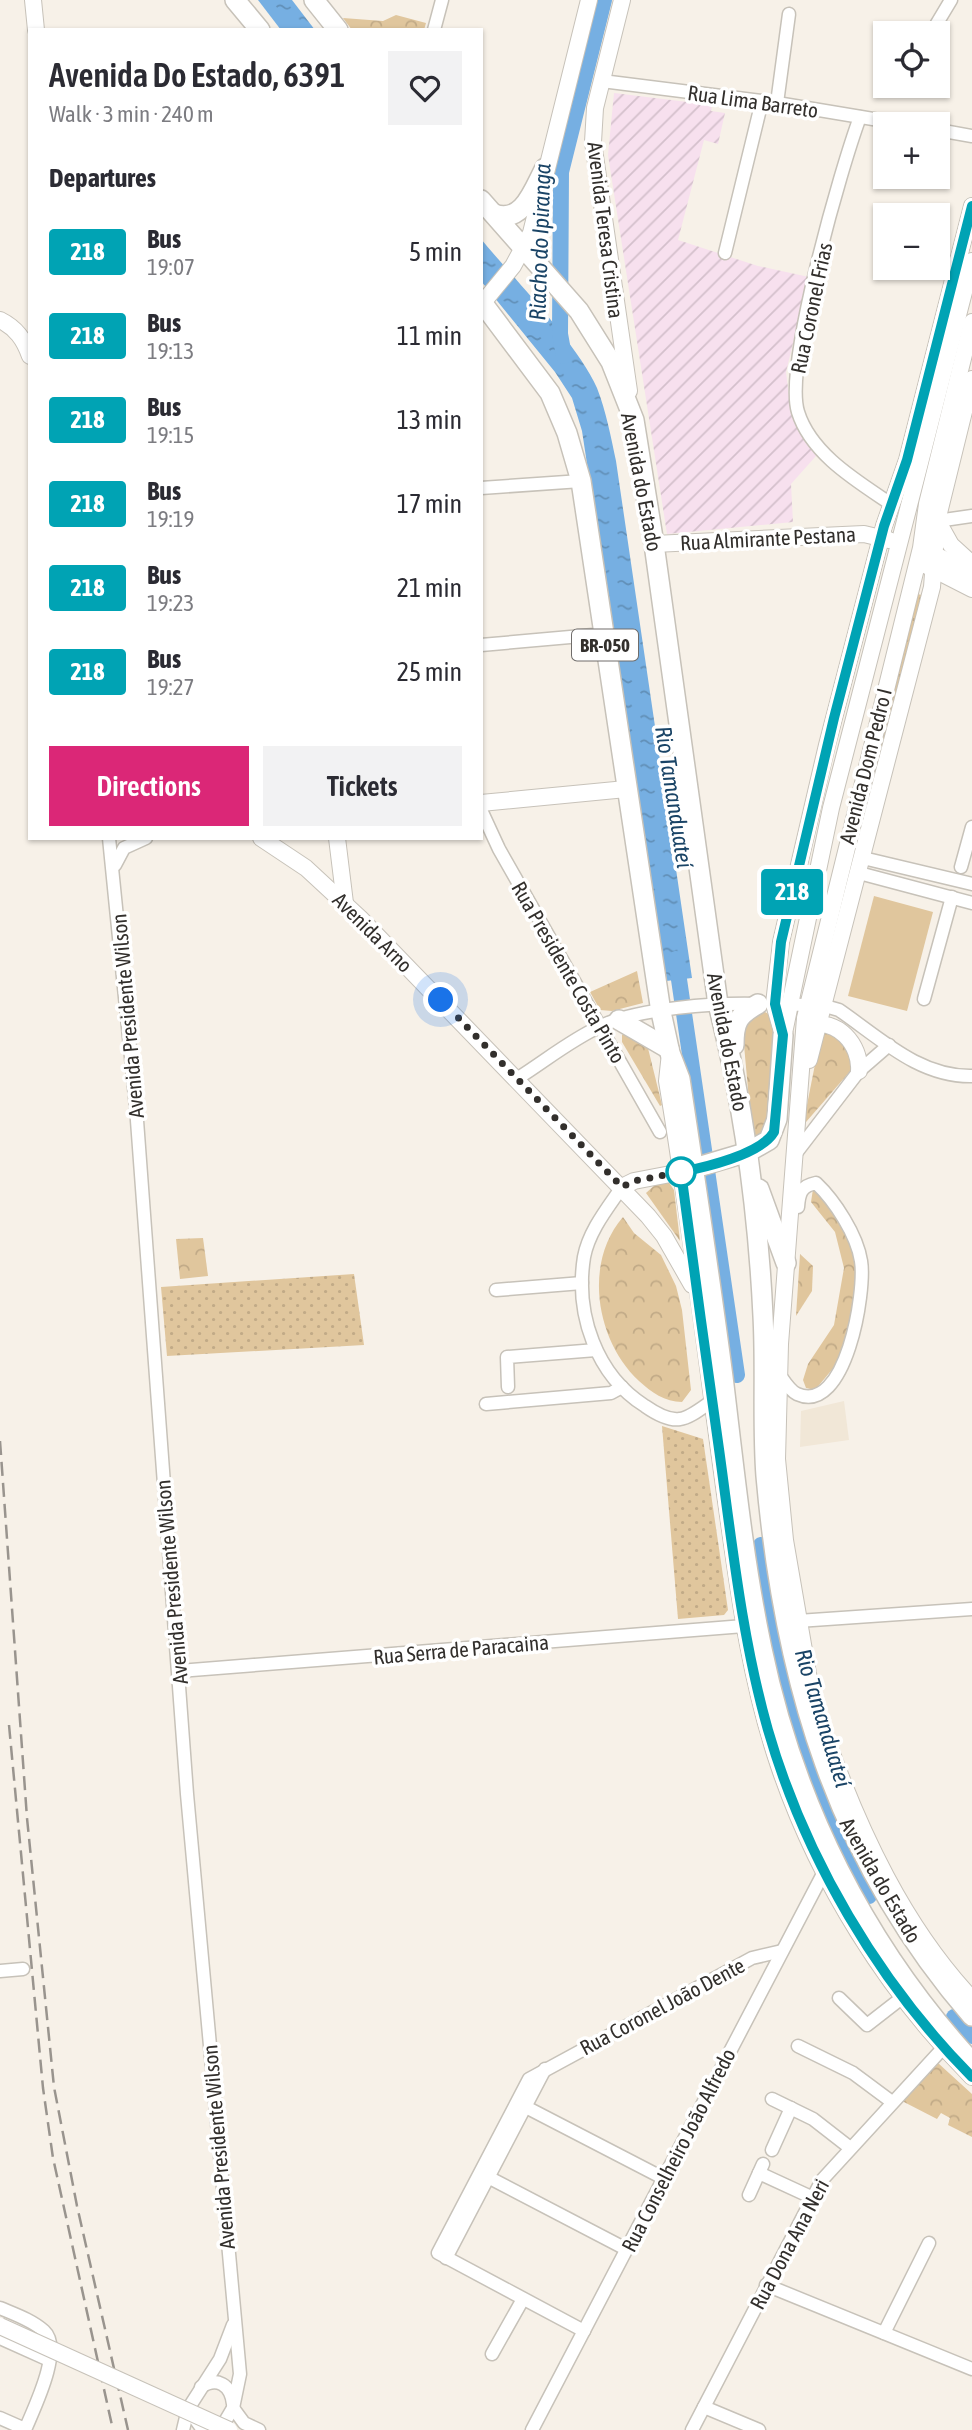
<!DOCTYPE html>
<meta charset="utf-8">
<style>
body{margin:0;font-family:"Asap Condensed",sans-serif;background:#f2f2f3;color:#2b2b33;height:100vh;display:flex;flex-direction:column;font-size:26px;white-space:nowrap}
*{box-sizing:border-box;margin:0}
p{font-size:23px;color:#7c7c81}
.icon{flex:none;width:38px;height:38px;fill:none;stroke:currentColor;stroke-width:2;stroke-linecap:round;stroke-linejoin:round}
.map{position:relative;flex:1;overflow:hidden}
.details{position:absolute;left:28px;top:28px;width:455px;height:812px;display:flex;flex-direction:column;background:#fff;border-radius:0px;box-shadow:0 2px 5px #0004}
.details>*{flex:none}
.badge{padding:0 14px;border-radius:5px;font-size:24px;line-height:46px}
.tools{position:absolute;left:873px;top:21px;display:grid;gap:14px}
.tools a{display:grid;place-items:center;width:77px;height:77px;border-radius:0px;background:#fff;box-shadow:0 2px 5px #0004;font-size:35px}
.you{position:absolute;width:35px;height:35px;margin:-18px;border:5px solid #fff;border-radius:50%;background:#1a73e8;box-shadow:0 0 0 10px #1a73e833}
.map>.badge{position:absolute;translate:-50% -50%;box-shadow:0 0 0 4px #fff}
h2{padding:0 21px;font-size:26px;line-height:63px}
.round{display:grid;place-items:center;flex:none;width:74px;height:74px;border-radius:0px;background:#f2f2f3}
.overview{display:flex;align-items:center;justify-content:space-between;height:119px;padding:0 21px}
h1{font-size:33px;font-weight:600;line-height:52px}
.primary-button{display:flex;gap:14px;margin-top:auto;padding:14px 21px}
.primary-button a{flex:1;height:80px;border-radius:0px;background:#db2777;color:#fff;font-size:28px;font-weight:600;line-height:80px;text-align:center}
.primary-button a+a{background:#f2f2f3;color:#2b2b33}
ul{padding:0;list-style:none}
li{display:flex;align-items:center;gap:21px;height:84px;padding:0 21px}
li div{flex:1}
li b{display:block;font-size:26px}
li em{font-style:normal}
li .badge{min-width:77px;font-weight:700;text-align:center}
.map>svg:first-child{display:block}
.built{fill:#f1e7d7}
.industrial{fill:url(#industrial-furrows)}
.grass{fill:url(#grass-dots)}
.forest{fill:url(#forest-crowns)}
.pitch{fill:#e0c69d}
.water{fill:url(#water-ripples)}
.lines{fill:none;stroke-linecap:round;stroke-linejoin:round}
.river{stroke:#76afe2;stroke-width:16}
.minor-casing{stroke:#c7c2b9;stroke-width:15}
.major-casing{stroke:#c7c2b9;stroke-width:18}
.highway-casing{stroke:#c7c2b9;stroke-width:22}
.minor{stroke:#fff;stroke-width:12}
.major{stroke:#fff;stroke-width:16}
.highway{stroke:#fff;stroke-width:19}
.rail{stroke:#99948e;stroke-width:2.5;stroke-dasharray:14 7;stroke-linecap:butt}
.major-bridge-casing{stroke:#c7c2b9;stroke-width:18;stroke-linecap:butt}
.major-bridge{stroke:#fff;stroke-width:16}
.line-casing{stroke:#fff;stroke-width:16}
.line{stroke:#00a3b4;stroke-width:10}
.walk{stroke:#322f2c;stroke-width:7;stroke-dasharray:0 12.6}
.stop-dot{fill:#fff;stroke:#00a3b4;stroke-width:3.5}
.labels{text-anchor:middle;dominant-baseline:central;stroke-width:7;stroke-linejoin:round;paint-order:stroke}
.shield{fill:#fff;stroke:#706d6b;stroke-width:2}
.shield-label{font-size:19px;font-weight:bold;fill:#322f2c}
.street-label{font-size:21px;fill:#322f2c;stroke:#fff}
.water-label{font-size:23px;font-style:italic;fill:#1a4466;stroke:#fff}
</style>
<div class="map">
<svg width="972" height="2430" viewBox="0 0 972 2430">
<defs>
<pattern id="industrial-furrows" width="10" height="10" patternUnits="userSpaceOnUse" patternTransform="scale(1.75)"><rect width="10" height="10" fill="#f7e0ee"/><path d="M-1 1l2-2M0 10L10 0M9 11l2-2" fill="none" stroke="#d4c0cc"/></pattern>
<pattern id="grass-dots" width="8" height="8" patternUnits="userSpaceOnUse" patternTransform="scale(1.75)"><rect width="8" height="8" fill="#e0c69d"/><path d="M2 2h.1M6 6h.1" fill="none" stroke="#c1aa87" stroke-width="1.8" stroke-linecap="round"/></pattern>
<pattern id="forest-crowns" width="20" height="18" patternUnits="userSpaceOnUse" patternTransform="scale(1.75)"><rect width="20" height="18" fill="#e0c69d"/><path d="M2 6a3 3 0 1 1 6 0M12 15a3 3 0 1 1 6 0" fill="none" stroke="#c1aa87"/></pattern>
<pattern id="water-ripples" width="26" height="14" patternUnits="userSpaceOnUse" patternTransform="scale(1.75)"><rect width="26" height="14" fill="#76afe2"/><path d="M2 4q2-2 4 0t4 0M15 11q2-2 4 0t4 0" fill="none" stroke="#618fb7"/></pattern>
</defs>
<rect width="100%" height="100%" fill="#f7f1e8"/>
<path class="built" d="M844,1401L849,1440L800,1447L801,1411Z"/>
<path class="industrial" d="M614,93L712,105L711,111L725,113L718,144L704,140L678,240L758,266L809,277L786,372L791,412L799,432L816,456L791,484L793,522L667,534L608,155Z"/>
<g class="grass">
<path d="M917,594L922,595L882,753L872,775Z"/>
<path d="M354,1274L364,1345L167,1356L161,1287Z"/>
<path d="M662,1426L703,1439L728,1610L724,1615L678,1619Z"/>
</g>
<g class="forest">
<path d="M396,15L426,23L424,30H352L343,18L383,21Z"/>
<path d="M637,971L643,1003L612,1011L600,1010L590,992Z"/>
<path d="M765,1012L772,1016L774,1021L769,1125L757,1138L752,1133L742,1023L749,1014Z"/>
<path d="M828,1030L853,1048V1068L806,1122L804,1120L821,1034Z"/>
<path d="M627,1031L646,1040L662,1105L660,1106L622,1042V1035Z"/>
<path d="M668,1181L674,1190L680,1241L646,1193L657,1183Z"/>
<path d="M813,1189L827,1200L854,1246L858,1266L857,1303L840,1360L815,1390L806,1388L803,1380L808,1364L834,1325L844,1268L835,1232L811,1202Z"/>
<path d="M623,1217L634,1233L661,1255L676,1286L682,1310L691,1390L682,1402C665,1402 651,1392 639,1381C596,1341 583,1263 623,1217Z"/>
<path d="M203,1238L208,1276L180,1279L176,1239Z"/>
<path d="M800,1254L813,1266L812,1291L796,1316Z"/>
<path d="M938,2063L972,2094V2137L948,2125L950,2118L941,2113L937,2119L902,2101Z"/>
</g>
<path class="pitch" d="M874,896L933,912L907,1011L848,996Z"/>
<g class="water">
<path d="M258,0H292L315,30H281Z"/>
<path d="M481,239C514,279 577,343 597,388C606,411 611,437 616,461L692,978L666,981L582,431L572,398L555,372L481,281Z"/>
</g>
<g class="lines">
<g class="river">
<path d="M564,356L560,334L561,172L604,0"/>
<path d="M676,959L737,1375"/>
<path d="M761,1545C777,1668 806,1788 869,1896"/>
<path d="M954,2017L972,2036"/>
</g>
<g class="minor-casing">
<g id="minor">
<path d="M434,30L442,0"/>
<path d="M933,30L951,0"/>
<path d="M602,81L777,103L903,124"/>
<path d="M777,103L789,14"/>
<path d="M860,117C841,168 784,366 798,412C811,454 857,481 891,504"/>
<path d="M938,130L972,136"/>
<path d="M725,253L762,101"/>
<path d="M481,488L581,481"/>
<path d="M937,521L972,516"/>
<path d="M481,645L604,634"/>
<path d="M481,810L499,849L660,1132"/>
<path d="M109,838L136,1107L187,1794L240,2374L233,2408L220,2430"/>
<path d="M863,858L972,884"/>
<path d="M115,865L124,848L146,838"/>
<path d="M961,867L972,827"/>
<path d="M859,873L972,903"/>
<path d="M924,999L952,897"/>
<path d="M782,1004L825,1006L839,1010C880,1038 919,1077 972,1076"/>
<path d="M518,1078C545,1061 572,1039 601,1026C639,1008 715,1003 757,1004"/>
<path d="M796,1153L859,1071L889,1045"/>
<path d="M622,1187C607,1209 589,1231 584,1257C575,1314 596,1375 645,1406C655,1413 668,1421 680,1419C690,1418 703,1407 712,1401"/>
<path d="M496,1290L582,1283"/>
<path d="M779,1374C784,1381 790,1391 797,1394C846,1416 866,1291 861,1261C857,1235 835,1201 816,1183C801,1186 799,1193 798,1207"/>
<path d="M508,1387L507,1357L596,1350"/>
<path d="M486,1404L611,1393L622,1387"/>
<path d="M798,1621L972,1609"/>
<path d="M179,1671L744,1626"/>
<path d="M0,1971L23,1969"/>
<path d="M839,1998L867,2025L903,1997"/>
<path d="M798,2046L853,2073L892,2102"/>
<path d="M772,2099L813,2119L849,2147"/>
<path d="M520,2104L663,2178"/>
<path d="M772,2150L791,2108"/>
<path d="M759,2173L811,2197"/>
<path d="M484,2175L626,2249"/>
<path d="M749,2195L763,2164"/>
<path d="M446,2258L545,2069"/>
<path d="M766,2285L972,2369"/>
<path d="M0,2308C14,2314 32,2320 44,2331C64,2349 33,2410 25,2430"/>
<path d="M584,2331L438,2253L529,2079L752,1958L782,1951"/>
<path d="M884,2333L929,2243"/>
<path d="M0,2338L49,2360"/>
<path d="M492,2354L523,2299"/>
<path d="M201,2387C217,2376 231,2385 233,2404"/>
<path d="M704,2407L759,2430"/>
<path d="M233,2408L244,2423L259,2430"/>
<path d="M188,2409L203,2430"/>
<path d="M0,2418L25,2429"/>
<path d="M183,2430L188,2409L220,2359L233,2325"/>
<path d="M532,2430L825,1870"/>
<path d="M692,2430L822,2180L944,2047"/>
</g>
</g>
<g class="major-casing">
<g id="major">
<path d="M33,0L36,30"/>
<path d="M622,0L595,108L593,142L629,391"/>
<path d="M481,305L513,266L531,233L589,0"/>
<path d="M0,320C16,328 24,339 30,356"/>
<path d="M937,520L951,545L972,564"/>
<path d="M654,544L864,534L889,540"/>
<path d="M927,551L972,573"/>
<path d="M925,565L972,589"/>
<path d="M481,803L626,789"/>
<path d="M261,838L306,868L360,918L648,1216L664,1236L692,1285"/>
<path d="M337,838L345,903"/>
<path d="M809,1026C837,1017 861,1045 859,1071"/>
<path d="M784,1033L831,808L972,261"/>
<path d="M783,1035L774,1004L781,942L827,745L884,526L907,460L972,206"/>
<path d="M670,1053L667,1081C690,1218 706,1357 725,1494C738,1586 749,1678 779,1766C818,1881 887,1991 972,2077"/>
<path d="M809,1060L932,587L937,521L972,379"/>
<path d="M622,1187L634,1181L681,1172"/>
<path d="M810,1685L785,1540L777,1459L780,1344L805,1018L921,548L927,504L972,322"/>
<path d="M827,1740C860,1832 904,1927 972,1999"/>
</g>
</g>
<g class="highway-casing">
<g id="highway">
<path d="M235,0L260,30"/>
<path d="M314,0L338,30"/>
<path d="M481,200L579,311L611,362L634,420L654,544L718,1004C744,1106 758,1211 763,1316C766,1369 762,1423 766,1476C784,1680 836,1859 972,2016"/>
<path d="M494,214C523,225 534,188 545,168"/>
<path d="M481,301L550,393L567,433L581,481L661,1012L670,1053L680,1079C695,1178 710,1277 723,1377C734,1467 743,1559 762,1649C794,1803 865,1946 972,2062"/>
<path d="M619,1020L669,1049"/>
<path d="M734,1045C734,1022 738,1015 758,1004"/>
<path d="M684,1171L748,1152L769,1140L777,1119L783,1035"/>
<path d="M759,1189L786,1263"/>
</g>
</g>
<use href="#minor" class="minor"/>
<use href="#major" class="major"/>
<use href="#highway" class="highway"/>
<g class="rail">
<path d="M0,1441L27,1818L54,2087L77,2206L128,2430"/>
<path d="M9,1725L43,2088L53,2158L113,2430"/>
</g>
<g class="major-bridge-casing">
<path id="major-bridge" d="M0,2326L229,2430"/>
</g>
<use href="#major-bridge" class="major-bridge"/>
</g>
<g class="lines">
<g class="line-casing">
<path id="line" d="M972,206L907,460L884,526L834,718L781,942L775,1004L783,1035L774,1132C761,1154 706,1167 681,1172C693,1264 706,1357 719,1449C732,1543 742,1639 768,1730C805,1858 878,1982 972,2077"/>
</g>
<use href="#line" class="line"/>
<path class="walk" d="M441,1000L622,1187L634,1181L681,1172"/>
</g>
<circle class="stop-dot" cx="681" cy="1172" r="14"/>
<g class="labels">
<rect class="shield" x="572" y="629.5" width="66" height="31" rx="5"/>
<g class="shield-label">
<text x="605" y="645">BR-050</text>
</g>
<g class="street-label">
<text transform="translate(753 101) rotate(8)">Rua Lima Barreto</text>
<text transform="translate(606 230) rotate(83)">Avenida Teresa Cristina</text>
<text transform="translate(811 308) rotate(-78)">Rua Coronel Frias</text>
<text transform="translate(642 482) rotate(79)">Avenida do Estado</text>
<text transform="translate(768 538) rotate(-3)">Rua Almirante Pestana</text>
<text transform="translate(865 766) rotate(-76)">Avenida Dom Pedro I</text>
<text transform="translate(373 932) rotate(45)">Avenida Arno</text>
<text transform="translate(569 972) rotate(60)">Rua Presidente Costa Pinto</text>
<text transform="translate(127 1016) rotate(-95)">Avenida Presidente Wilson</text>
<text transform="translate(728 1042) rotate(79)">Avenida do Estado</text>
<text transform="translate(171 1582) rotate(-95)">Avenida Presidente Wilson</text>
<text transform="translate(461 1649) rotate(-5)">Rua Serra de Paracaina</text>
<text transform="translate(881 1880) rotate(60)">Avenida do Estado</text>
<text transform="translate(662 2006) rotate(-28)">Rua Coronel João Dente</text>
<text transform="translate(218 2147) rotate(-95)">Avenida Presidente Wilson</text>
<text transform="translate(678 2150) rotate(-63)">Rua Conselheiro João Alfredo</text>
<text transform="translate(789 2244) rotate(-62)">Rua Dona Ana Neri</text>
</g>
<g class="water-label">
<text transform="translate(540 242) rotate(-88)">Riacho do Ipiranga</text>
<text transform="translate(674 797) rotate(81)">Rio Tamanduateí</text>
<text transform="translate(823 1718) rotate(73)">Rio Tamanduateí</text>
</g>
</g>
</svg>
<div class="tools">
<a><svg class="icon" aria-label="locate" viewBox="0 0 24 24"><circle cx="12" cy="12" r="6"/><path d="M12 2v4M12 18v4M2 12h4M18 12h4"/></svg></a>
<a>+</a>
<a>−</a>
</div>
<div class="you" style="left:441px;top:1000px"></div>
<b class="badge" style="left:792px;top:892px;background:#00a3b4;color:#fff">218</b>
<section class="details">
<div class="overview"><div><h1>Avenida Do Estado, 6391</h1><p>Walk · 3 min · 240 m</p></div><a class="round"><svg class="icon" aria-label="heart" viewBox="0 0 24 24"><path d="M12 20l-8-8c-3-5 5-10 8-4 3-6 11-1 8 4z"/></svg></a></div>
<h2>Departures</h2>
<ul>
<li><span class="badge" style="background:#00a3b4;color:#fff">218</span><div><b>Bus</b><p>19:07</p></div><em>5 min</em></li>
<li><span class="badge" style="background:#00a3b4;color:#fff">218</span><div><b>Bus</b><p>19:13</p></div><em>11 min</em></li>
<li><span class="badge" style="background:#00a3b4;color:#fff">218</span><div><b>Bus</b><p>19:15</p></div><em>13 min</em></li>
<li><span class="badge" style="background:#00a3b4;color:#fff">218</span><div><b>Bus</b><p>19:19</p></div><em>17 min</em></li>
<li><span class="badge" style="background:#00a3b4;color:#fff">218</span><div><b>Bus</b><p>19:23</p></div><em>21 min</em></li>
<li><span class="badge" style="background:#00a3b4;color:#fff">218</span><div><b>Bus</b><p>19:27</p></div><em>25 min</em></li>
</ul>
<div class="primary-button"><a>Directions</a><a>Tickets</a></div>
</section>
</div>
